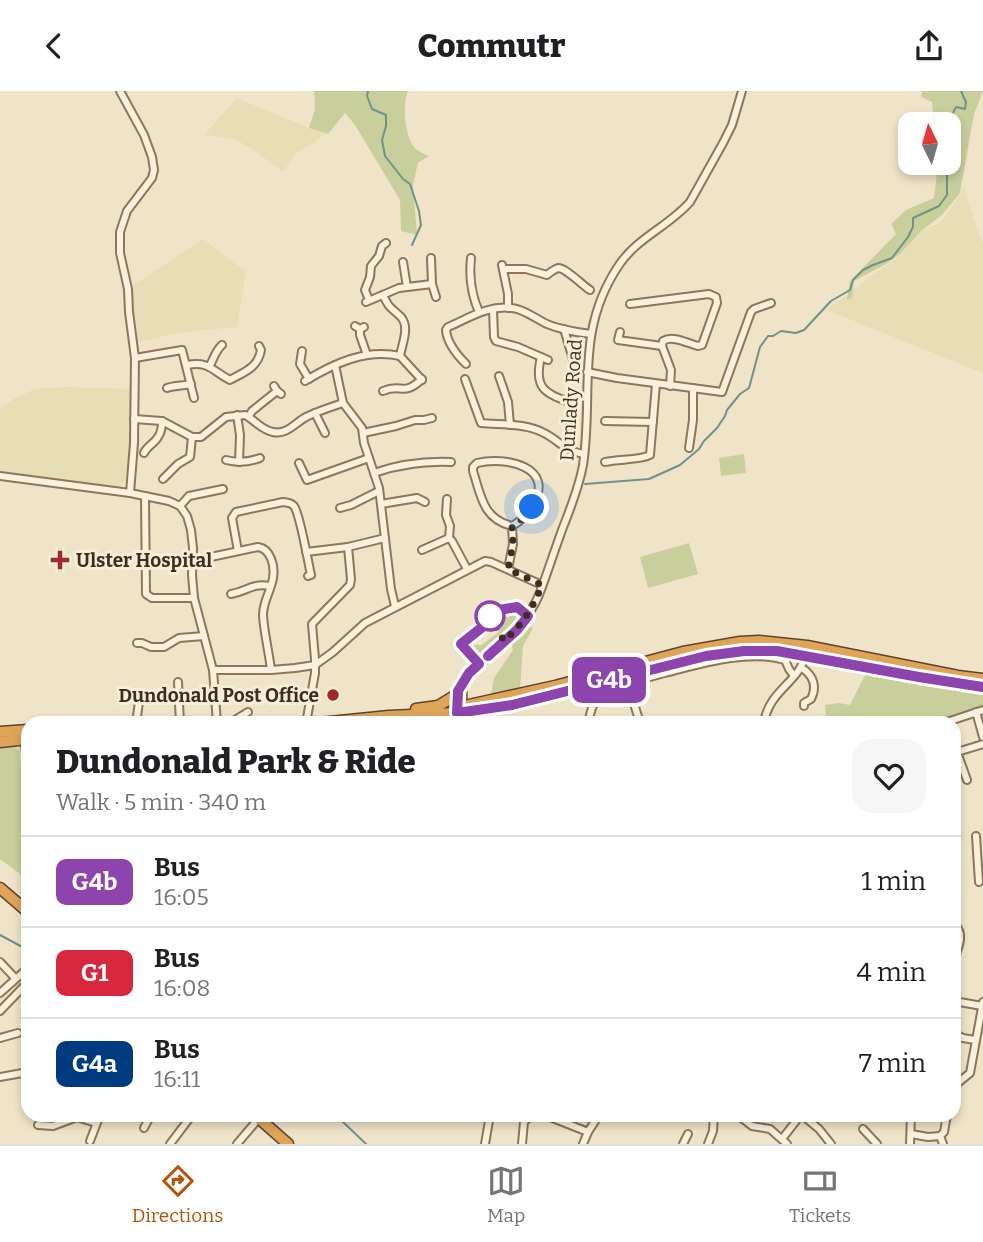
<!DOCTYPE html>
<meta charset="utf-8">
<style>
body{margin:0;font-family:Bitter,serif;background:#f6f6f6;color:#202124;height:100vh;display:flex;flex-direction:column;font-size:26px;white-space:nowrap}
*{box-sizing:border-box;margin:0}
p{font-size:23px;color:#757577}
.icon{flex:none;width:38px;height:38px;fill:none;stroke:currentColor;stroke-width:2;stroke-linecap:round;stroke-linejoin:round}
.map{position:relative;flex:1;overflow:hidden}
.panel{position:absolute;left:21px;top:625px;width:940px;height:406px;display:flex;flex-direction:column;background:#fff;border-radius:21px;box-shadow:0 4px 10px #0003}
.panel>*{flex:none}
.badge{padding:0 14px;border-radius:10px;font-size:24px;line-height:46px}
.needle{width:46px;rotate:355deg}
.controls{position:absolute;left:898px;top:21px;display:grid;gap:14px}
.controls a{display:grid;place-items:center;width:63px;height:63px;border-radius:14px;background:#fff;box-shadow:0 4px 10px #0003;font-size:35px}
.you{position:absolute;width:35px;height:35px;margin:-18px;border:5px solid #fff;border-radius:50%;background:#1a73e8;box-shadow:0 0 0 10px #1a73e833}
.map>.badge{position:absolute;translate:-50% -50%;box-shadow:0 0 0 4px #fff}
.round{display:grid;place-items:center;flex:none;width:74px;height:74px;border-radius:21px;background:#f6f6f6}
.headline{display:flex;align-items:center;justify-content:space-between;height:119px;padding:0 35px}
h1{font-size:33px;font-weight:800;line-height:52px}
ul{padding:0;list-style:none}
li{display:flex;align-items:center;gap:21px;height:91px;padding:0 35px;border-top:2px solid #e0e0e0}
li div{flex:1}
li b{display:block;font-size:26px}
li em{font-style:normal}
li .badge{min-width:77px;font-weight:700;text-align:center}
header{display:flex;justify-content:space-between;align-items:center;height:91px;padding:0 35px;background:#fff;font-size:32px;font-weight:800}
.tab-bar{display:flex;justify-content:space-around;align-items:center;height:98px;border-top:2px solid #e0e0e0;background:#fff;font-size:19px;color:#757577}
.tab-bar a{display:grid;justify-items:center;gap:4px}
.tab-bar .current{color:#b45309}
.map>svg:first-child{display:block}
.farmland{fill:#e6deb5}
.green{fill:#c9cf9b}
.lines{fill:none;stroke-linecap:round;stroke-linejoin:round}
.stream{stroke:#6f938a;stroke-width:2}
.minor-casing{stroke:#8d765c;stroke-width:10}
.highway-casing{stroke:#5b4430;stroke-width:13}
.minor{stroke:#faf1dc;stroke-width:6}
.highway{stroke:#e0a458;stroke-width:10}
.line-casing{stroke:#fff;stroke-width:16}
.line{stroke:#8e44ad;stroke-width:10}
.walk{stroke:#3d2e20;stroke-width:7;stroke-dasharray:0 12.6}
.poi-dot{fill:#9e2a2b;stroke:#f7eed8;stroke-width:2.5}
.stop-dot{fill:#fff;stroke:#8e44ad;stroke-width:3.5}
.labels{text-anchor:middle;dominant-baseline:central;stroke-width:6;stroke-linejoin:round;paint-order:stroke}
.street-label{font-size:19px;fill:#3d2e20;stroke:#f7eed8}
.poi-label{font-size:19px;font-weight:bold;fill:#3d2e20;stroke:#f7eed8;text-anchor:start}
</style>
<header><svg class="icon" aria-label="back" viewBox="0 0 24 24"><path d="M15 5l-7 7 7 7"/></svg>Commutr<svg class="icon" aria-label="share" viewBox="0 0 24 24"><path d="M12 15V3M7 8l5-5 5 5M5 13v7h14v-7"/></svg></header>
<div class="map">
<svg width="983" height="1053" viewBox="0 0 983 1053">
<rect width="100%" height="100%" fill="#f0e4c8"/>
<g class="farmland">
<path d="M237,7L309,37L325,43L314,52L295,63L283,81L255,60L235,48L204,44Z"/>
<path d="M964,97L981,149L983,151V282L827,219L900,164L921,140L940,132L948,122Z"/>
<path d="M203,148L246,181L237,236L183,241L138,251L133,224L132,195Z"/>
<path d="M66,296L129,298L131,338L127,384L123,393L117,396L0,381V318L15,307L35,298Z"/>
</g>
<g class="green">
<path d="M314,0H408C402,14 405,44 414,56C417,60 424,63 429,65L418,72L413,94L417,144L401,140L400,109L355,34L345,22L328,43L309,37L315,18Z"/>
<path d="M922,0H983L974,23L960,102L942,124L921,140L900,163L886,173L854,190L852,207L847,209L850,190L896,143L891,133L906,119L934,107L938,72H948V33H934L932,11L921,6Z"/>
<path d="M744,363L746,382L721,385L719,367Z"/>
<path d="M689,452L698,483L648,497L640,466Z"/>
<path d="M514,520L519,523V527L517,532L489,558L481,562L473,558L468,552L470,549L475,555L478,553L480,555L499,541L494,533Z"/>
<path d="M526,534L533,537L523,555L520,599L491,603L494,587L513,559L511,551Z"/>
<path d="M866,582L927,593L983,601V615L953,624L936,632H813V630L826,629L825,614L839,612L850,614Z"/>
<path d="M11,655L19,658L24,694L28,707V789L0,768V656Z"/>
</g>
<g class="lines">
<g class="stream">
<path d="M368,0L367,5L372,18L386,24V35L382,49L385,65L403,88L410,93L419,120L421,134L412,154"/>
<path d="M948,51L951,47L960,42V37L950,28L956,16L965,18L966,11L961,0"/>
<path d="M948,64V65"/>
<path d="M585,393L649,388L680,374L699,358L704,350L717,337L725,325L727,319L740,303L749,297L760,256L768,245H773L781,240L796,242L804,239L831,210L850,199L853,189L863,179L873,174L892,167L908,146L913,136V127L939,115L947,104V72"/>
<path d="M0,844L28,859"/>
<path d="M338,1024L340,1028L366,1053"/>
</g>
<g class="minor-casing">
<g id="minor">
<path d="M120,0L144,44L152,66L154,79L152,87L127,120L120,141V162L128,198L129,221L135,267L134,352L130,402"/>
<path d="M431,167L432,193L436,206"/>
<path d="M471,167C469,185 472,205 479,221"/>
<path d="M403,171L407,196"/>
<path d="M502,174L508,203V217"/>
<path d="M503,178H526L547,184C549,182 555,178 558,177C566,177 582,194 590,199"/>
<path d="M383,204C390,219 391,216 401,226C410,236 402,253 400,265"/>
<path d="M369,209L365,199L370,186L371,175L379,165L382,155L386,152"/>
<path d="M366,211L399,197L432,193"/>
<path d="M630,213L709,203L716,206L717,212L702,254L698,255C687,252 673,244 663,250L662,255"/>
<path d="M493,218L494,246L496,250L518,256L548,269"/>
<path d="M355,235L360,238L364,236"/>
<path d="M360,238V244L367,264"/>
<path d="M564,238L575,275"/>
<path d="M620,241L618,249L662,255"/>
<path d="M662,255L671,279L670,295"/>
<path d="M302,260L300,273L309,288"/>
<path d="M400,265L422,289"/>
<path d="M541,266C534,295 543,303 570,311"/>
<path d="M135,267L182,259L194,307"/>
<path d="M466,273C457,264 447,251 446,239L448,236C469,227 488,214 512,217C524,218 536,228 547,233C561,239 576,241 591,243"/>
<path d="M187,274C210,270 212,280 230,289C244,281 258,277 261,259L259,255"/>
<path d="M335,274L343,312L362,337L364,352L379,397L391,498L395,515"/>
<path d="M209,276C214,268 215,260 222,254"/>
<path d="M587,281L617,287L722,301L751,221L754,218L771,212"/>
<path d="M499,285L508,311L510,334"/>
<path d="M465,288L481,332C501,334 526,332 544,342C560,350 564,360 584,363"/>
<path d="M305,290C333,273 366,257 400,265"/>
<path d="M274,295L277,300L281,303"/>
<path d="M167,297C175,294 183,295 191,293"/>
<path d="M383,300C402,292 403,306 422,288"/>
<path d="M315,322L325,342"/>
<path d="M237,324L240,344L239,371"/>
<path d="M249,325L252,320L277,300"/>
<path d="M134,328L162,330L192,346H201L226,326L245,324C255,329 261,339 273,341C287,344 295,332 306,326C318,320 331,316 343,312"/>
<path d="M605,330L653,331"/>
<path d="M363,342L396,335L415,329H424L432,327"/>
<path d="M689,357L693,329V297"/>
<path d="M144,362C147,355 154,353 158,346C161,342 162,336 162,330"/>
<path d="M226,369C238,372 249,371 260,367"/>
<path d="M605,371C618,368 641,369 650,364L656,293"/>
<path d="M299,372L307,389L369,367"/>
<path d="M374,382C400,373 424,370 451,371"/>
<path d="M0,385L130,402L169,410L180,415L187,425L191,439L193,457L192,484L194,507L213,579L217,632"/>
<path d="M163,388L178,373L190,366L192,346"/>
<path d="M145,405L146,503L152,507H194"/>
<path d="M447,408L446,424L450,435L449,447"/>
<path d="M381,413L417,407L425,411"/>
<path d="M180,415L189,405L223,398"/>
<path d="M340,417L351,414L379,400"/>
<path d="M422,459L449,447L452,450L467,478"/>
<path d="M238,460L232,427L236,421L283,411C288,412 290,411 294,415C300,423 308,471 311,484L308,485"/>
<path d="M306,461L348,456L385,447"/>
<path d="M192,470L258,456C271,458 275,475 273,487C271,500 263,510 263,524C264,542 269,561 271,579"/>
<path d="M508,478L513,453L512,435C521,430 527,424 532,415C557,376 506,365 477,372L473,376V380C481,405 483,428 512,435"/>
<path d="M231,503C248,500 251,492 270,495"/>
<path d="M137,552H142L151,556H164L179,547L204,545"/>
<path d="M802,577C814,585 817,596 811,608L804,612V615"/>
<path d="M213,579H271L295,577L315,574L333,561L365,532L485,470L491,471L542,494"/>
<path d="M178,591L180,632"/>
<path d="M626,596L632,606L640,632"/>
<path d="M598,606L610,608C618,602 625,596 633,592C643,587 654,585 665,582C700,573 748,558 785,569L789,578L794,585"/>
<path d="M976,621L983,646"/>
<path d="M136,632L139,611"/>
<path d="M230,632L248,621"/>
<path d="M308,632L307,627L315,582V568L312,533L350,494L351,488L348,456"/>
<path d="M457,632C457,622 454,609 458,600C463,585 477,575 489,565C509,546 528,530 539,504C547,483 554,461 562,439C570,418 579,397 583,374C594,301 574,241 619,174C637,147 669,135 690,111L723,52L732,34L742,0"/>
<path d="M460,632L463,625V594"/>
<path d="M589,632C589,612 602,610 596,590"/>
<path d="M764,632C769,598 801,591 805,563"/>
<path d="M944,632L983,619"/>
<path d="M24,647L28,679"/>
<path d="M957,661L967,689"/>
<path d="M954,662L983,653"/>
<path d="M976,745L979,791"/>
<path d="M954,750V753"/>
<path d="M954,832C965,843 959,855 954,868"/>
<path d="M0,871L15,887"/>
<path d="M0,902L28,877"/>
<path d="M954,910L982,915"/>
<path d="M0,920L28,891"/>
<path d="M954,946L957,944L963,947L975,949"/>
<path d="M0,947L18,942"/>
<path d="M0,986L28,981"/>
<path d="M954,995L970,982L983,911"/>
<path d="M452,1024H465"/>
<path d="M545,1024L588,1041"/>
<path d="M738,1024L752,1035L770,1038L787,1053"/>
<path d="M802,1024L819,1038L831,1053"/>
<path d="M38,1034L53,1035L77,1026L96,1032"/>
<path d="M144,1037L151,1024"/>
<path d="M863,1038L877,1053"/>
<path d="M911,1043L928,1046L940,1045L943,1053"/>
<path d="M940,1045L944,1041L947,1024"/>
<path d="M782,1048L796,1030"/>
<path d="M90,1050L100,1024"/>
<path d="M170,1053L192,1024"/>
<path d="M237,1053L259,1027"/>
<path d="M485,1053L490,1024"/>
<path d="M522,1053L524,1031L531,1024"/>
<path d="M583,1053L588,1041L599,1024"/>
<path d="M683,1053L688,1043"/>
<path d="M708,1053L713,1040L714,1024"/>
<path d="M910,1053L911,1024"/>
</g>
</g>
<g class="highway-casing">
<g id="highway">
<path d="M469,614L555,595L683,561L740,551L759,550L807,555L958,585L983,588"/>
<path d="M416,618L438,615L456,604"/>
<path d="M320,632L389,625L457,622L497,616L557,603L706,565L744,560H777L918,586L983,596"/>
<path d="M0,641L28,639"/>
<path d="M0,651L28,648"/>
<path d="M0,797L28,821"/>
<path d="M255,1024L288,1053"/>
</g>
</g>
<use href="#minor" class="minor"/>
<use href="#highway" class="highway"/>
</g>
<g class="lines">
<g class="line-casing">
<path id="line" d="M488,565L517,539L528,525L517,516L499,519L488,527L485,534L461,553L479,573L469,582L458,600L457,622L512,614L706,565L744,560H777L919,586L983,596"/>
</g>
<use href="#line" class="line"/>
<path class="walk" d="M490,525L504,550C522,534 533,517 542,494L508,478L513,453L512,435L525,426L532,416"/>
</g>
<g class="poi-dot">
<path d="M56.5 458.5h7v7h7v7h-7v7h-7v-7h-7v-7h7z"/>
<circle cx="333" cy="604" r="7"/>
</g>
<circle class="stop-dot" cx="490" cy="525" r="14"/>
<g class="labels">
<g class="street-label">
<text transform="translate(571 309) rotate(-86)">Dunlady Road</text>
</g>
<g class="poi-label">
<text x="76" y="469">Ulster Hospital</text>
<text x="319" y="604" text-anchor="end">Dundonald Post Office</text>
</g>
</g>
</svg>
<div class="controls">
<a><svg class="needle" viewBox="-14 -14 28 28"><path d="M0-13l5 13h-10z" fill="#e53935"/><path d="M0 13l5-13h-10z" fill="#757577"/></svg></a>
</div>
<div class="you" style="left:532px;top:416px"></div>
<b class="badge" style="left:609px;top:589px;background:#8e44ad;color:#fff">G4b</b>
<section class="panel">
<div class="headline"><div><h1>Dundonald Park &amp; Ride</h1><p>Walk · 5 min · 340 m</p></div><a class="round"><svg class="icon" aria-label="heart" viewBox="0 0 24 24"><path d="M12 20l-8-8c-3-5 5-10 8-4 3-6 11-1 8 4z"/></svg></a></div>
<ul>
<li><span class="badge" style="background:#8e44ad;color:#fff">G4b</span><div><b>Bus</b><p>16:05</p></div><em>1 min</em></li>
<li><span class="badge" style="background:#d7263d;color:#fff">G1</span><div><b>Bus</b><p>16:08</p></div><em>4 min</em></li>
<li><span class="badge" style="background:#003b80;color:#fff">G4a</span><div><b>Bus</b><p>16:11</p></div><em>7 min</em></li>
</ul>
</section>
</div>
<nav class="tab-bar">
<a class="current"><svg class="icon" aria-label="directions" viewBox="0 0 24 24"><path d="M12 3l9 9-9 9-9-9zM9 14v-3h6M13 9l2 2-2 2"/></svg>Directions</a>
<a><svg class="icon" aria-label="map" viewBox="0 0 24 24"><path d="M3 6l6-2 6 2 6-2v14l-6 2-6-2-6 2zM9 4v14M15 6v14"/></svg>Map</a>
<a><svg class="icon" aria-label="tickets" viewBox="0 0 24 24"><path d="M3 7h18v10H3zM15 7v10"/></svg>Tickets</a>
</nav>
